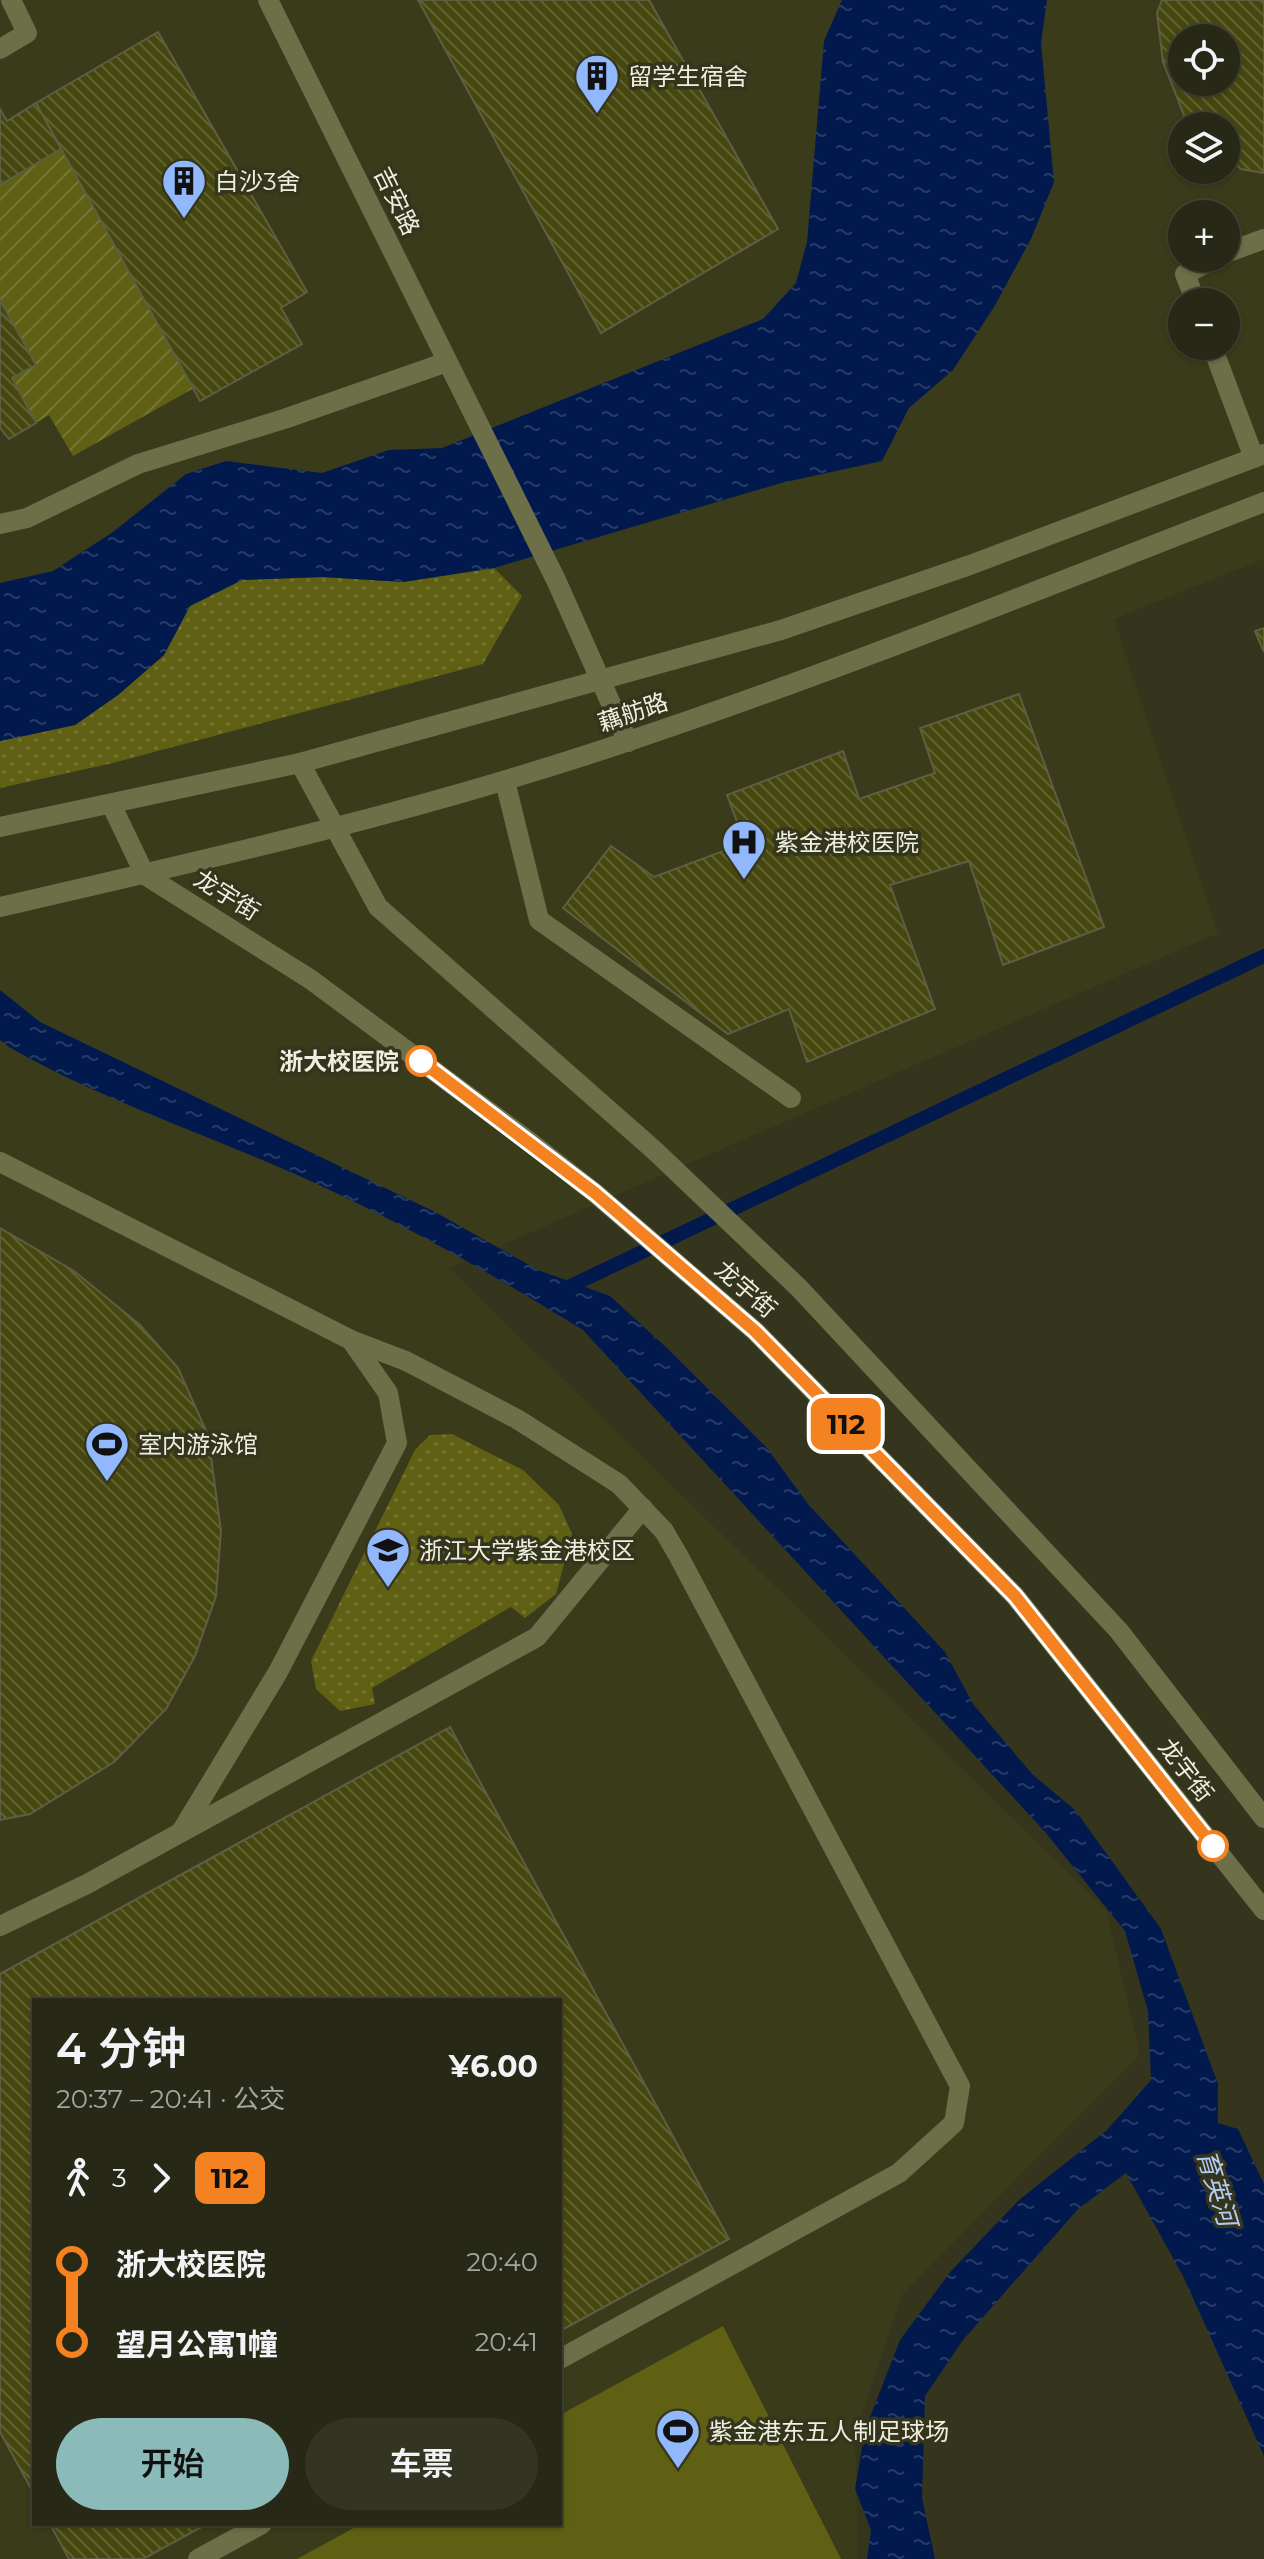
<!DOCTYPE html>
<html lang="zh">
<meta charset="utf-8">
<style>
body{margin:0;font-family:Montserrat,"Noto Sans SC",sans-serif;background:#333422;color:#f1f3f6;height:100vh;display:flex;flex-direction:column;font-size:30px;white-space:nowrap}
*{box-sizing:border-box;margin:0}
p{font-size:26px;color:#a4a6a0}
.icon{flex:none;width:44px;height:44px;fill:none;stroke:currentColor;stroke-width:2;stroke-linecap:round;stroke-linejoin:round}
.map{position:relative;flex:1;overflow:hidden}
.drawer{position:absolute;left:32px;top:1998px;width:530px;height:528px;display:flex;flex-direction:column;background:#272815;border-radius:0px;box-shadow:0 2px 6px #0004,0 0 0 2px #434434}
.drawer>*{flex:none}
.badge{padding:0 16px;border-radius:12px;font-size:28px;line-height:52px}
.controls{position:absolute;left:1168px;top:24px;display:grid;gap:16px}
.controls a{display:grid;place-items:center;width:72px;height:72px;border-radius:50%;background:#272815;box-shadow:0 2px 6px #0004,0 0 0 2px #434434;font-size:40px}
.map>.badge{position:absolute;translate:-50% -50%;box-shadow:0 0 0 4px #fff}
.legs{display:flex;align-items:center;gap:12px;height:88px;padding:0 24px;font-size:26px}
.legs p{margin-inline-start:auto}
.summary{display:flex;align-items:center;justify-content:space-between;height:136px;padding:0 24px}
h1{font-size:44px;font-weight:600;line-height:60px}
.cta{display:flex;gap:16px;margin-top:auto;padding:16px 24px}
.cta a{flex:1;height:92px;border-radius:48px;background:#8bbbb9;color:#111;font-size:32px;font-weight:600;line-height:92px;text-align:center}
.cta a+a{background:#333422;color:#f1f3f6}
ul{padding:0 24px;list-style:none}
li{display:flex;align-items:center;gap:28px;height:80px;font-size:30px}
li i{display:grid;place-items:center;width:12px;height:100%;margin:0 10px;background:currentColor}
li i::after{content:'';width:20px;height:20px;margin:-10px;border:6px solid;border-radius:50%;background:#272815}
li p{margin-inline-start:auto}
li:first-child i{background:linear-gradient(#0000 50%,currentColor 0)}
li:last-child i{background:linear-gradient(currentColor 50%,#0000 0)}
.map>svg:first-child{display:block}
.built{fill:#3a3b1a;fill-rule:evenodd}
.grass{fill:url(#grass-dots)}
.park{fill:#5f6014}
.garden{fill:url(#garden-furrows)}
.water{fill:url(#water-ripples)}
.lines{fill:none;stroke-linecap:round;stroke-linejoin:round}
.stream{stroke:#01194d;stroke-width:14}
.building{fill:url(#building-back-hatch);stroke:#5d5f44;stroke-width:2;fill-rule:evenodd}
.service{stroke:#6d6f49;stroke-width:20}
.minor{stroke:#6d6f49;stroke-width:20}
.tertiary{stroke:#6d6f49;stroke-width:20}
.line-1-casing{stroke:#fff;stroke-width:18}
.line-1{stroke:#f58220;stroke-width:12}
.stop-1-dot{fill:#fff;stroke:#f58220;stroke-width:4}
.labels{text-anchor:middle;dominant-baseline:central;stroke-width:7;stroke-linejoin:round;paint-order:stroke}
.poi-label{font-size:24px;fill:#eeefe0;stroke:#34351c;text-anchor:start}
.street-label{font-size:24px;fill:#eeefe0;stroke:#34351c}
.stop-label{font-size:24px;font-weight:bold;fill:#eeefe0;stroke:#34351c;text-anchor:end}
.water-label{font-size:26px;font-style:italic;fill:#b3caf3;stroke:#34351c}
</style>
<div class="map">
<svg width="1264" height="2559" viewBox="0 0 1264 2559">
<defs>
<pattern id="grass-dots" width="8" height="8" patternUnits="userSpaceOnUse" patternTransform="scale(2)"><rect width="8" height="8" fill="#5f6014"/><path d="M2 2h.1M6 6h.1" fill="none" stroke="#767736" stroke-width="1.8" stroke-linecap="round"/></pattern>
<pattern id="garden-furrows" width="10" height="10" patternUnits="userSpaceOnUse" patternTransform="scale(2)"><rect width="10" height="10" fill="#5f6014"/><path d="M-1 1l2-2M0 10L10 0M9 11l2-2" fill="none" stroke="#767736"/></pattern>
<pattern id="water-ripples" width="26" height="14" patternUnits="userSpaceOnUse" patternTransform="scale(2)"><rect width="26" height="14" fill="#01194d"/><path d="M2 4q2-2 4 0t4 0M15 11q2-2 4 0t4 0" fill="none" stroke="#263b66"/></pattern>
<pattern id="building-back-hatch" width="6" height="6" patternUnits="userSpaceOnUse" patternTransform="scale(2)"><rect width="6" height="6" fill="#46470f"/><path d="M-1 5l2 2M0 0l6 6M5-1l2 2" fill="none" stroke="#616232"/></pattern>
</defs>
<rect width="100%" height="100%" fill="#34351c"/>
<path class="built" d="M0,0H1264V559L1114,619L1218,933L449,1268L1106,1909L1140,2055L903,2293L855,2434L858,2559H0ZM1182,38H1226V82H1182ZM1182,126H1226V170H1182ZM1182,214H1226V258H1182ZM1182,302H1226V346H1182ZM34,2000H560V2524H34Z"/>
<g class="grass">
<path d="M494,568L522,596L483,664L113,763L0,788V741L75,725L118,695L164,655L190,606L242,580L323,577L403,582Z"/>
<path d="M452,1434L523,1470L559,1505L572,1534L556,1594L525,1618L511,1607L372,1688L375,1704L340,1711L316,1689L311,1661L415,1450L430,1435Z"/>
</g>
<path class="park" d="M723,2326L841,2559H297L361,2524H560V2415Z"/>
<path class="garden" d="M61,149L194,388L73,456L49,415L36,423L12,378L35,364L0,300V185Z"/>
<g class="water">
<path d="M842,0H1047L1041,43L1054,182L1031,239L994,307L953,370L909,408L882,461L781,483L494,568L403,582L323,577L242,580L190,606L164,655L118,695L75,725L0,741V583L53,571L113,532L186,474L226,461L322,473L389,450L442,448L763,319L796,283L807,242L824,41Z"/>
<path d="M0,990L40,1022L435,1212L538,1270L610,1296L668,1349L766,1447L808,1504L945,1652L973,1704L1032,1774L1075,1810L1161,1929L1218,2084V2123L1238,2129L1264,2184V2456L1184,2278L1126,2173L1078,2209L963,2340L925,2396L922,2498L935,2559H867L871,2530L855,2489L865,2430L900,2340L951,2271L1019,2200L1107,2130L1151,2080L1148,2011L1125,1931L1046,1833L583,1330C504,1281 422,1234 338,1194C229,1141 114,1107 9,1047L0,1040Z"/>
</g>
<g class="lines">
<path class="stream" d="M560,1291L1264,956"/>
</g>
<g class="building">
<path d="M418,0H649L778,229L601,333Z"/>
<path d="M1162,0H1264V173L1241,169L1226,157V126L1188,125L1163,62L1157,13ZM1182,38H1226V82H1182Z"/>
<path d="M158,32L307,292L281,308L302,344L200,401L36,103Z"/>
<path d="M36,103L61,149L0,185V109L7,121Z"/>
<path d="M0,300L36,365L12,378L36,423L9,439L0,428Z"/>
<path d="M1264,628V652L1255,631Z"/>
<path d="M1019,694L1104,927L1003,965L969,861L890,885L935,1009L807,1062L789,1009L728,1034L563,908L611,846L654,877L745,843L727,795L843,751L859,799L935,773L920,728Z"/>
<path d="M0,1228L74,1271L140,1325L178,1368L208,1435L221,1531L216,1596L195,1656L166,1709L114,1762L30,1814L0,1820Z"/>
<path d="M450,1727L729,2239L560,2331V2000H34V2494L0,2432V1974Z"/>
<path d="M50,2524H207L143,2559H69Z"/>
</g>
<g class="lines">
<g class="service">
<path d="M0,49L27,33L11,0"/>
<path d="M1226,253L1264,239"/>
<path d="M1196,302L1185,274L1216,258"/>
<path d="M1212,346L1254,458"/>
<path d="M0,524L27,518L138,464L284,419L447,362"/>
<path d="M505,781L539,920L791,1098"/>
<path d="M0,1162L351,1340L406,1361L517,1419L619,1484L664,1531L678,1555L960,2086L954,2123L899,2173L560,2359"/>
<path d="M181,1832L278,1672L397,1443L388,1393L351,1340"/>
<path d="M0,1926L87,1884L537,1637L643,1508"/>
<path d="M198,2559L262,2524"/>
</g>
<g class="minor">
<path d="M268,0L556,580L628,742"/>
<path d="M0,827L300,763L781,630L970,565L1264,454"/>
<path d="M0,907C210,859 422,811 626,742C842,670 1052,584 1264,502"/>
</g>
<g class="tertiary">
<path d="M300,763L378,907L654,1150L799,1288L1119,1631L1264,1818"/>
<path d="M111,804L145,875L310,979L530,1142L595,1193L755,1331L1015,1596L1264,1910"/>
</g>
</g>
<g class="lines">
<g class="line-1-casing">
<path id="line-1" d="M421,1061L595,1193L755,1331L1015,1596L1213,1846"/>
</g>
<use href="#line-1" class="line-1"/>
</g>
<defs>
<g id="building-pin" transform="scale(2.3)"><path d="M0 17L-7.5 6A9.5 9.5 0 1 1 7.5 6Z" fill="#91b8fd" stroke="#34351c"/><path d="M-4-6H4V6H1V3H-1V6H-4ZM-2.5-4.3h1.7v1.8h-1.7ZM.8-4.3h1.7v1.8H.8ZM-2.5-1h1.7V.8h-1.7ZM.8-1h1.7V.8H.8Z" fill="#111"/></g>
<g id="hospital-pin" transform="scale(2.3)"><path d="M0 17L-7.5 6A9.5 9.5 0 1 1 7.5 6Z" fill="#91b8fd" stroke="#34351c"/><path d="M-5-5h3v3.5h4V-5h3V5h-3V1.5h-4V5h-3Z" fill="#111"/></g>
<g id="stadium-pin" transform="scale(2.3)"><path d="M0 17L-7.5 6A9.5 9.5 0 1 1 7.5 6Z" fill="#91b8fd" stroke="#34351c"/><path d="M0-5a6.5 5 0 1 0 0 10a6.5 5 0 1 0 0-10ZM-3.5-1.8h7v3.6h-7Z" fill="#111"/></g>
<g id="university-pin" transform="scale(2.3)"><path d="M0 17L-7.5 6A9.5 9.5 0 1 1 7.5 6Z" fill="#91b8fd" stroke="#34351c"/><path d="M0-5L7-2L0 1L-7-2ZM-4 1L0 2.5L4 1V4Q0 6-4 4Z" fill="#111"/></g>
</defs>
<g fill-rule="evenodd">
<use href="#building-pin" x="597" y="76"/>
<use href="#building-pin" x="184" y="181"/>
<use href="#hospital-pin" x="744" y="842"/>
<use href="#stadium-pin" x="107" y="1444"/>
<use href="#university-pin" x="388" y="1550"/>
<use href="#stadium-pin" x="678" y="2431"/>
</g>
<g class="stop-1-dot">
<circle cx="421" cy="1061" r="14"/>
<circle cx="1213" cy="1846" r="14"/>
</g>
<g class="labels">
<g class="poi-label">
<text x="628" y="76">留学生宿舍</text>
<text x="215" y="181">白沙3舍</text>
<text x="775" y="842">紫金港校医院</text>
<text x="138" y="1444">室内游泳馆</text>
<text x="419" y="1550">浙江大学紫金港校区</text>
<text x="709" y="2431">紫金港东五人制足球场</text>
</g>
<g class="street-label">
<text transform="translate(397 201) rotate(64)">吉安路</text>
<text transform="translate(633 712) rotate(-19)">藕舫路</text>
<text transform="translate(227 895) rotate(32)">龙宇街</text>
<text transform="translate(746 1289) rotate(41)">龙宇街</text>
<text transform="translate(1186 1770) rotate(52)">龙宇街</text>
</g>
<g class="stop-label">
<text x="399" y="1061">浙大校医院</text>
</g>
<g class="water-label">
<text transform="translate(1217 2188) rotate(73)">育英河</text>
</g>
</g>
</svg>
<div class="controls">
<a><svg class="icon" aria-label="locate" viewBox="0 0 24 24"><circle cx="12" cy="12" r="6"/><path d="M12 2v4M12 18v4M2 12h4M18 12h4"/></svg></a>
<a><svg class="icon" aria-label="layers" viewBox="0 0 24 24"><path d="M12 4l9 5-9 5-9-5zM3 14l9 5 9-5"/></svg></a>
<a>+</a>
<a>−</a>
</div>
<b class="badge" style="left:846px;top:1424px;background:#f58220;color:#111">112</b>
<section class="drawer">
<div class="summary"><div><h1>4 分钟</h1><p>20:37 – 20:41 · 公交</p></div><b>¥6.00</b></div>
<div class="legs"><svg class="icon" aria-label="walk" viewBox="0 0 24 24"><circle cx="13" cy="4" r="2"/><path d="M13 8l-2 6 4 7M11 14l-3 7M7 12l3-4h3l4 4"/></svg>3<svg class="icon" aria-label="forward" viewBox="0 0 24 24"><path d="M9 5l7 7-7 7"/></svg><b class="badge" style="background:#f58220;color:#111">112</b></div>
<ul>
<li><i style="color:#f58220"></i><b>浙大校医院</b><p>20:40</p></li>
<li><i style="color:#f58220"></i><b>望月公寓1幢</b><p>20:41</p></li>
</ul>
<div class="cta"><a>开始</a><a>车票</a></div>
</section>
</div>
